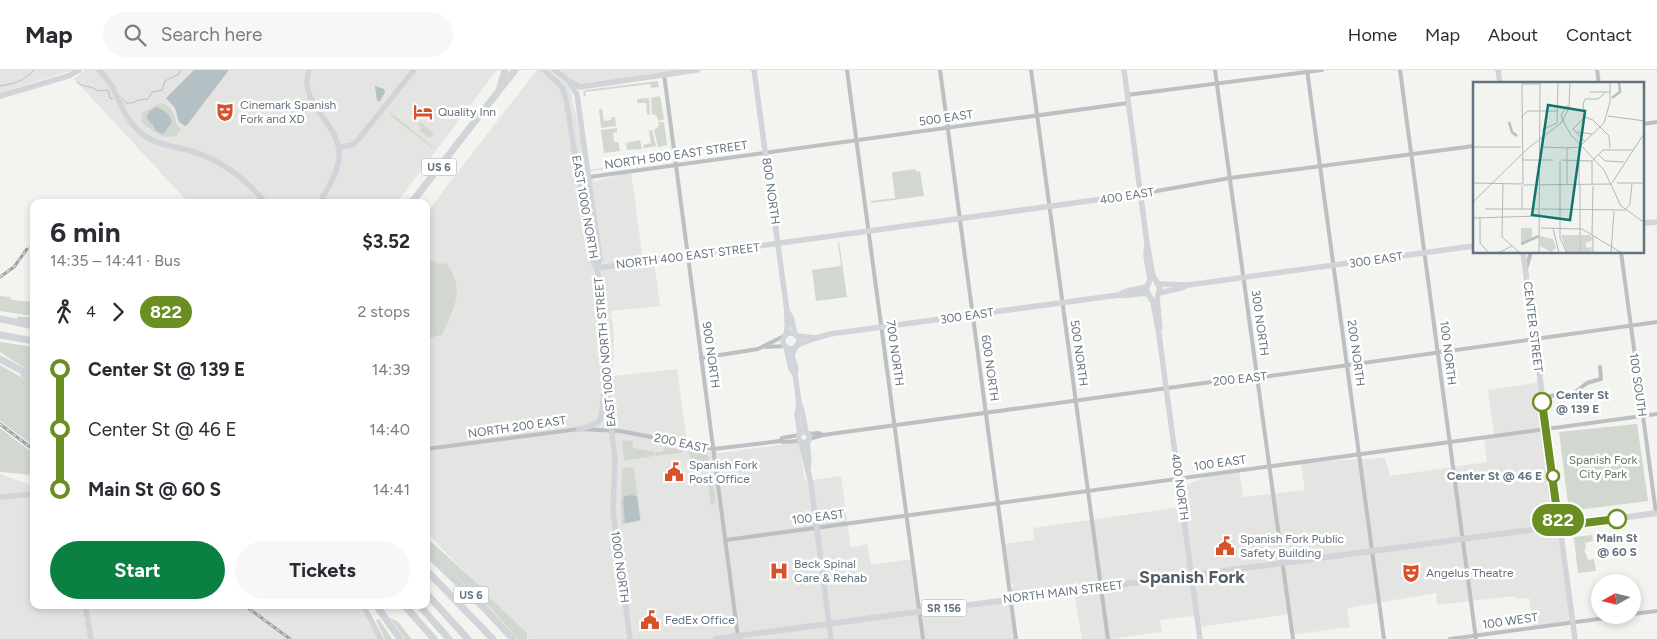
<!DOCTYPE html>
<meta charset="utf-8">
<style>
body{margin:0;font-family:Figtree,sans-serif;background:#f7f7f7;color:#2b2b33;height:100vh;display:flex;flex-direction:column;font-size:19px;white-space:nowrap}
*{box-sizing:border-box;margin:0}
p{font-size:16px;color:#7c7c81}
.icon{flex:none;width:28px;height:28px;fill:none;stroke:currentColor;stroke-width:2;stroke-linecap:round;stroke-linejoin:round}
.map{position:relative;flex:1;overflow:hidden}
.panel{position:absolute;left:30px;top:129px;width:400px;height:410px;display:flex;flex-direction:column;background:#fff;border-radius:10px;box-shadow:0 2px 8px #0003}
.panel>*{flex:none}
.badge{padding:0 10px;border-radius:16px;font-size:18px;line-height:32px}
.needle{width:32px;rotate:262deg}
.buttons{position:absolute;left:1591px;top:504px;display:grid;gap:10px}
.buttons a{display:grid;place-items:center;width:50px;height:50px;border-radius:50%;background:#fff;box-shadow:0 2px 8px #0003;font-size:25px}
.map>.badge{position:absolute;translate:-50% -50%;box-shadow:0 0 0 2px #fff}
.legs{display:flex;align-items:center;gap:8px;height:55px;padding:0 20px;font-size:16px}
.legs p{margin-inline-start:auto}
.headline{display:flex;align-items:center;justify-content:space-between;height:85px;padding:0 20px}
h1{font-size:28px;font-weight:700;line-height:38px}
.primary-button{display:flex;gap:10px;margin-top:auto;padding:10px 20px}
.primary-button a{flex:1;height:58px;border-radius:30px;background:#0b8043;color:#fff;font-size:20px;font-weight:700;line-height:58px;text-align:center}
.primary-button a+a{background:#f7f7f7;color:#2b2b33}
ul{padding:0 20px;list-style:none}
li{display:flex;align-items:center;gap:18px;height:60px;font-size:19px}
li i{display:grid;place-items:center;width:8px;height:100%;margin:0 6px;background:currentColor}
li i::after{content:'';width:12px;height:12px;margin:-6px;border:4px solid;border-radius:50%;background:#fff}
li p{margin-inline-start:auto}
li:first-child i{background:linear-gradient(#0000 50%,currentColor 0)}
li:last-child i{background:linear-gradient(currentColor 50%,#0000 0)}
header{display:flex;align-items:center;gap:30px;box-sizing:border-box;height:70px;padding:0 25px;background:#fff;border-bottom:1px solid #e1e1e2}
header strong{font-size:24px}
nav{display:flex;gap:28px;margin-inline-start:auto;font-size:18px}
.search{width:350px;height:45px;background:#f7f7f7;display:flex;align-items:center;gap:12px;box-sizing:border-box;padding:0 18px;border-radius:28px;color:#7c7c81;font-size:19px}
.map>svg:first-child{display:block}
.built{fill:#e4e5e3}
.green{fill:#d2d8cf}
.water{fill:#b5c0c5}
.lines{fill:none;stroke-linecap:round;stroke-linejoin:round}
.stream{stroke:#b5c0c5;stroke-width:1}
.street{stroke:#bcc0c3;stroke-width:4}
.secondary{stroke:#d1d5d9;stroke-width:5.5}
.primary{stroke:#d1d5d9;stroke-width:6}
.highway{stroke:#d1d5d9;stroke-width:7}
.rail-casing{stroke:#9ca2a7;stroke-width:3}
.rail{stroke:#fff;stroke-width:1;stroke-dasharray:4;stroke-linecap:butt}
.line-1-casing{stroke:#fff;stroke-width:11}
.line-1{stroke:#6b8e23;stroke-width:8}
.stop-1-dot{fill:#fff;stroke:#6b8e23;stroke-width:2.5}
.labels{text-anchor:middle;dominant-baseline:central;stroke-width:5;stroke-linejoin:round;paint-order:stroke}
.shield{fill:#fff;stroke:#929da5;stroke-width:1}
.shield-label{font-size:11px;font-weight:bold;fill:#64737f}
.poi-label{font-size:12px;fill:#64737f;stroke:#fff;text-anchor:start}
.street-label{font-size:12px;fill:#64737f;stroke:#fff}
.stop-label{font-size:12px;font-weight:bold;fill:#64737f;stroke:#fff;text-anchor:start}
.park-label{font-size:12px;fill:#677762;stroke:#fff}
.district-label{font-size:18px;font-weight:bold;fill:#515c64;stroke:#fff}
.inset-river{fill:none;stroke:#b5c0c5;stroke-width:2.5}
.inset-road{fill:none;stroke:#b1b8bb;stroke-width:1}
.view{fill:#0f766e;fill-opacity:0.15;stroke:#0f766e;stroke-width:2.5}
.inset-edge{fill:none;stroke:#64737f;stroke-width:2.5}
</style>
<header>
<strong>Map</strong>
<div class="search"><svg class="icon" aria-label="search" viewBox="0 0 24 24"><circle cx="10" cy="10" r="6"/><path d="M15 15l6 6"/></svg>Search here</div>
<nav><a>Home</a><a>Map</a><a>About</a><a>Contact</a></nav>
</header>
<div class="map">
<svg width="1657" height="569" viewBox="0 0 1657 569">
<rect width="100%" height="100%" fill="#f3f3ef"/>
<g class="built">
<path d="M0,0H73L0,23Z"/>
<path d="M85,0H497L397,132H188L74,9Z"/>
<path d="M537,0H697L580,17L569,12L589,107H592L594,112L631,101L643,192L654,191L660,236L611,241L614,264L613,306L677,299L688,379L719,383L794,373H799L805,411L841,406L851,478L867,474L871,495L912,489L920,541L1010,529L1009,518L1014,516L1008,508L1003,474L1034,470L1033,458L1182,437L1187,415L1209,405L1239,401L1243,427L1305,420L1301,392L1385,388L1390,406L1487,392L1484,367L1494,365L1488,320L1540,312L1572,553L1534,557L1529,528L1517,529L1514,526L1437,535L1436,523L1347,538L1350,557L1292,565L1289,544L1199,557L1196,543L1193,546L1160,550L1162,562L1109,569H1082L1074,521L1011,529L1016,569H529L426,462V373L428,372L426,360V269L442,265L455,206L446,194H440L426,187V145L443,121Z"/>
<path d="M0,404L34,416V535H359L379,569H0Z"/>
</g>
<g class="green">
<path d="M658,11L659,17L651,18L650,14L585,22L586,26H583L584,24L583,22L586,20Z"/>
<path d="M660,26L664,49L659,51L656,45L652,44L651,28Z"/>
<path d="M649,28L650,44L647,45L646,33H637V29Z"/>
<path d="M160,33C171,34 175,45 176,54L181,59L176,66L163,67L147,57L141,51L142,43Z"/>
<path d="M602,38L604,51L611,50L612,47H615L616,56L601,58L599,40Z"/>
<path d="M394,39L392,45H394L433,77L432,78L390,45Z"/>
<path d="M420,52L434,63L431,67H428L419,60L422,59L421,57L418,56Z"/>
<path d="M659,52H664L667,75L658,77L654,60L658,57Z"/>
<path d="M617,58V62L613,63L614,72H618L620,81L604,83L601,60Z"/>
<path d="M652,60L656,76L644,78L643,75L651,73L649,61Z"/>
<path d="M640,70L642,79L627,80L626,73Z"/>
<path d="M668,84V90L590,101V100L660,90V86Z"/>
<path d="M916,99L917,102L920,101L924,126L871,133V131L895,128L892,102Z"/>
<path d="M838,172H839L847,227L816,231L812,200L841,196Z"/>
<path d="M426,187L440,194L446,193C467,219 453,239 442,265L426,269Z"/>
<path d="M0,226L10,227L12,230L34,232V246L0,241Z"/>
<path d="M0,272L34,277V304L0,282Z"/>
<path d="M0,295L21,307L34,318V376L0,351Z"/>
<path d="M1637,354L1648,431L1569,441L1559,362Z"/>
<path d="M0,358L34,384V405L0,402Z"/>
<path d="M622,370L633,371L632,375L634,378L655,382L654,386L624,391Z"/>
<path d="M664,377L682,380L681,383L655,386L656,382H663Z"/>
<path d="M688,381L708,385L710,396L700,398L691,389Z"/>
<path d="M631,397L634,398L641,451L622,455L621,435L622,401L624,398Z"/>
<path d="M711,402L716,433L715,434L714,426V434L711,435L707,403Z"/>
<path d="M1592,465L1593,471L1585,473L1586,479H1584L1588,490L1594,489L1596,501L1578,503L1574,469V467Z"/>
<path d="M426,467L484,520V525L488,526L527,563V569H518L491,539L426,478Z"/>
<path d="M390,548C401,550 404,562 412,569H405Z"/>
<path d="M379,549L392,569H385L376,550Z"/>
</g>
<g class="water">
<path d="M194,0H229L187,55L185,56L179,52L175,38L166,28Z"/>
<path d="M375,16L384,19L385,22L380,31H377Z"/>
<path d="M156,37C164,40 169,43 172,52L163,64L156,61L153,55L146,48L149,42Z"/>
<path d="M633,425L637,427L640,450L625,453L623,430L625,426Z"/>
</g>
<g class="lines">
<g class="stream">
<path d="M77,12C84,19 89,14 98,21L108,20L110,28L113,29"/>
<path d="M0,16C16,13 22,12 34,0"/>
<path d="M122,28L126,33H132L139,30L148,29L152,22L162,20L165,11L179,4L180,0"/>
</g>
<g class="street">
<path d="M847,0L923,569"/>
<path d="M940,0L1016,569"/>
<path d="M1031,0L1108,569"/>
<path d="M1215,0L1293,569"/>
<path d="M1307,0L1384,569"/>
<path d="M1400,0L1476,569"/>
<path d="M1597,0L1599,14"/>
<path d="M664,4L738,567"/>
<path d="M1127,25L1322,0"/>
<path d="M1643,54L1657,52"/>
<path d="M589,107L1128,33"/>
<path d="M1140,124L1230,108L1474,76"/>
<path d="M1621,182L1656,443"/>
<path d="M1526,199L1531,182"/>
<path d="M766,277L785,276"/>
<path d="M701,288L758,279L784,266"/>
<path d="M1542,327L1574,323L1587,313L1601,309L1600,297"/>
<path d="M807,364L819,363L823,365"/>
<path d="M809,369L823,365L1226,310L1263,307L1657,252"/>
<path d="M780,371L782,368L799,365"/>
<path d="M426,379L579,359L620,361L714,379L780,371L783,372L799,371"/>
<path d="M726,470L1657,344"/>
<path d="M1632,544L1657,541"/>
<path d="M1450,569L1628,545"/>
</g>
<g class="secondary">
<path d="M99,0C104,6 109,11 113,18C121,35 126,50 141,63C156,75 173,76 191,81C221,90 245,108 265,132"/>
<path d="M309,0C297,34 341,53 339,86C339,101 327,119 320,132"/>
<path d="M544,0L562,17L566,29L592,190L597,198"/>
<path d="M555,0L569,11L577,25L600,189L597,198L606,264V317L615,388L613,442L630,569"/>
<path d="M754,0L787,241C786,249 789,256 786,264"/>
<path d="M1124,0L1147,173L1153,206L1160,218L1157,229L1160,258"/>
<path d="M1498,0L1500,14"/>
<path d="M571,12L580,17L697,0"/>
<path d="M0,26L68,6L79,0"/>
<path d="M339,77L352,75L358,70L414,0"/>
<path d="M580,110L585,114L588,136L592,141"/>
<path d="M1643,153L1657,152"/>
<path d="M1147,173L1146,186L1150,209L1146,220L1153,232L1159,265L1200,569"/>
<path d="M1523,182L1575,569"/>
<path d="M597,198L1140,124"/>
<path d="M1158,214L1188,215"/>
<path d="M1159,223L1181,218L1188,215L1474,176"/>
<path d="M1119,225C1127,218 1138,221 1147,216"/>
<path d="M787,241L791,247L795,264"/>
<circle cx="791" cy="271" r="8"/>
<path d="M797,266L816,268L830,264L1119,225C1129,227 1138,222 1148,224"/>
<path d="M797,275L816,268"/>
<path d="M786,277L791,299L795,304"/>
<path d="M795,277L792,286L796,298L795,304L799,333L802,341L806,362"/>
<path d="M799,333L797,345L800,363"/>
<path d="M579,359C607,353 600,349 604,324"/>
<circle cx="804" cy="367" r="5.5"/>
<path d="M808,371C806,381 811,389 808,398"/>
<path d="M801,372L811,414L831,569"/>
<path d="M0,427L34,424"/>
<path d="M85,535L91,569"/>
<path d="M363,535L381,569"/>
</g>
<path class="primary" d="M716,569L1657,443"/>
<g class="highway">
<path d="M500,17L505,0"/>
<path d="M412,132L515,0"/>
<path d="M0,249L34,256"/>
<path d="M20,250L34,251"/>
<path d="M0,265L34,271"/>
<path d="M0,289L34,307"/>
<path d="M24,304L34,314"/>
<path d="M426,482L487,541L513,569"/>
<path d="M426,500L493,569"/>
<path d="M426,523L468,569"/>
<path d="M376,535L400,569"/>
<path d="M404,535L434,569"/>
<path d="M419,535L449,569"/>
</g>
<g class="rail-casing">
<g id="rail">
<path d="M0,207L14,197L27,179"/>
<path d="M0,354L34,380"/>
<path d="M244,535L290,569"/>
</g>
</g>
<use href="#rail" class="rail"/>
</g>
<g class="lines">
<g class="line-1-casing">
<path id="line-1" d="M1542,332L1559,456L1617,449"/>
</g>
<use href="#line-1" class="line-1"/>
</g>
<defs>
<g id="theatre-bare" transform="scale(1.5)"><path d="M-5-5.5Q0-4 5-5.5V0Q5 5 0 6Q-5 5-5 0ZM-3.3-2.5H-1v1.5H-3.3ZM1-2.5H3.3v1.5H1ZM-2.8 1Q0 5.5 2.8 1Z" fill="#d8512b" stroke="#fff" stroke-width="2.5" paint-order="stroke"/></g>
<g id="hotel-bare" transform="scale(1.5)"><path d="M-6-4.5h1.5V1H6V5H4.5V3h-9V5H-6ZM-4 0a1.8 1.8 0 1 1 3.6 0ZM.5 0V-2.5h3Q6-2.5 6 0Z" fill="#d8512b" stroke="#fff" stroke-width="2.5" paint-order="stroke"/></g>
<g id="civic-bare" transform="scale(1.5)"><path d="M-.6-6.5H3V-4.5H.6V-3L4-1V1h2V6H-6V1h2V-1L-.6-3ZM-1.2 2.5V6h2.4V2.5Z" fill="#d8512b" stroke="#fff" stroke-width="2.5" paint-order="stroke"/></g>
<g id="hospital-bare" transform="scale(1.5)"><path d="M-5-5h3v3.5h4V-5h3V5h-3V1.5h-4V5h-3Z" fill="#d8512b" stroke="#fff" stroke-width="2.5" paint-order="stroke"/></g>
</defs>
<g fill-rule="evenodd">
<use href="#theatre-bare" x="225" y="42"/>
<use href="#hotel-bare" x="423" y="42"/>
<use href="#civic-bare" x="674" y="402"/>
<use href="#civic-bare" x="1225" y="476"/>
<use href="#hospital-bare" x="779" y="501"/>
<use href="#theatre-bare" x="1411" y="503"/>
<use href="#civic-bare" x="650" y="550"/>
</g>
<g class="stop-1-dot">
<circle cx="1542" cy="332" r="9"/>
<circle cx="1553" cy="406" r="6"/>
<circle cx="1617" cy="449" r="9"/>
</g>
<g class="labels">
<g class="shield">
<rect x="421.5" y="88.5" width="35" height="17" rx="4"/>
<rect x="453.5" y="516.5" width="35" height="17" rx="4"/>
<rect x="921.5" y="529.5" width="45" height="17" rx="4"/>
</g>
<g class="shield-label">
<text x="439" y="97">US 6</text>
<text x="471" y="525">US 6</text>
<text x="944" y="538">SR 156</text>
</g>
<g class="poi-label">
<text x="240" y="35">Cinemark Spanish<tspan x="240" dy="14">Fork and XD</tspan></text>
<text x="438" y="42">Quality Inn</text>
<text x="689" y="395">Spanish Fork<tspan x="689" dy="14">Post Office</tspan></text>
<text x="1240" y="469">Spanish Fork Public<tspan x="1240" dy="14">Safety Building</tspan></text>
<text x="794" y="494">Beck Spinal<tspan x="794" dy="14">Care &amp; Rehab</tspan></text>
<text x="1426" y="503">Angelus Theatre</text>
<text x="665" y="550">FedEx Office</text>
</g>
<g class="street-label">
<text transform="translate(946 48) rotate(-8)">500 EAST</text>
<text transform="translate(676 85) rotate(-8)">NORTH 500 EAST STREET</text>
<text transform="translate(771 121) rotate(82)">800 NORTH</text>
<text transform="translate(1127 126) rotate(-9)">400 EAST</text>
<text transform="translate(585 137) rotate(80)">EAST 1000 NORTH</text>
<text transform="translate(688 186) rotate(-7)">NORTH 400 EAST STREET</text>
<text transform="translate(1376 190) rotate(-8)">300 EAST</text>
<text transform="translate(967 246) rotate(-8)">300 EAST</text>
<text transform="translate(1260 253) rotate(82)">300 NORTH</text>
<text transform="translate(1533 257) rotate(83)">CENTER STREET</text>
<text transform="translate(605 282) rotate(-95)">EAST 1000 NORTH STREET</text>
<text transform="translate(895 283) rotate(82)">700 NORTH</text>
<text transform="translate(1079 283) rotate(82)">500 NORTH</text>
<text transform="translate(1356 283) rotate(82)">200 NORTH</text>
<text transform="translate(1448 283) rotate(83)">100 NORTH</text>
<text transform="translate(711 285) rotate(82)">900 NORTH</text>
<text transform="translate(990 298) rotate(82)">600 NORTH</text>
<text transform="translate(1240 309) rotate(-6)">200 EAST</text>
<text transform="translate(1638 315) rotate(82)">100 SOUTH</text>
<text transform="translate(517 357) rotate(-8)">NORTH 200 EAST</text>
<text transform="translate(681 373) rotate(12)">200 EAST</text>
<text transform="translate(1220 393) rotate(-8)">100 EAST</text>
<text transform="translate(1180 417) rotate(82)">400 NORTH</text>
<text transform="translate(818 447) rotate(-7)">100 EAST</text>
<text transform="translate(620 497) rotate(82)">1000 NORTH</text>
<text transform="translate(1063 522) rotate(-7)">NORTH MAIN STREET</text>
<text transform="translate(1510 551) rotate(-8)">100 WEST</text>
</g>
<g class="stop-label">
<text x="1556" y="325">Center St<tspan x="1556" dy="14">@ 139 E</tspan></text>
<text x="1542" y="406" text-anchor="end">Center St @ 46 E</text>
<text x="1617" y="468" text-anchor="middle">Main St<tspan x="1617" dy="14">@ 60 S</tspan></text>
</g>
<g class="park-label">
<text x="1603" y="390">Spanish Fork<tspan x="1603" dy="14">City Park</tspan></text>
</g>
<g class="district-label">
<text x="1192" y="507">Spanish Fork</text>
</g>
</g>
<g transform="translate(1473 12)">
<rect width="171" height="171" fill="#f3f3ef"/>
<path d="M48,146H59V157L48,162ZM88,153H106V171H94ZM107,153H117L120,158L112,161L114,166L119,165L118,171H107ZM67,154L80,157L83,166L78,170L67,164Z" fill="#d2d8cf"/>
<path class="inset-river" d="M139,16L147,10L146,0M36,40L39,50L44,54M48,162L66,154"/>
<path class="inset-road" d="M117,10H137M132,11L125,17H112L110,22L112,35L120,38L136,54L137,66M135,34L172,39M48,35L55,29H84M112,35L100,47L112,60M89,37L98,53L131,88L148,124L172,141M90,39L88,33L95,23M69,48L84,41L85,0M104,50L119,52M0,65H48M68,65L96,66M94,66L106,65L131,41L137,20V0M126,73L132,79L151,80M49,78H80M88,78L119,79M87,79V102M0,101L49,102M139,101L172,50M144,101H172M30,102L29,155L47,171M50,102L49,2H67M119,102V79L130,68H160M50,103L139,102M87,103V156L94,171M94,103V67M106,103V66M49,104V127M0,120L54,67L88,41L96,26L97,0M12,127H66M68,127L152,128M152,128L157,122L159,101M0,136L66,134M7,136V161L16,171M68,146L109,147L149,171M80,146L86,171M119,153L120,104M25,171L39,164M66,171L67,0M107,171V103M120,171V154M138,171L141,129"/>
<path class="view" d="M75,23L112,29L97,138L59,133Z"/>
<rect width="171" height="171" class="inset-edge"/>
</g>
</svg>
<div class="buttons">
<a><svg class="needle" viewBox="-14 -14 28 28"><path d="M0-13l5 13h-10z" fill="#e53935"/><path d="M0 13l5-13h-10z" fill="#7c7c81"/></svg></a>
</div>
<b class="badge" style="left:1558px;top:450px;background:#6b8e23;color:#fff">822</b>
<section class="panel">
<div class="headline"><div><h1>6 min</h1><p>14:35 – 14:41 · Bus</p></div><b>$3.52</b></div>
<div class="legs"><svg class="icon" aria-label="walk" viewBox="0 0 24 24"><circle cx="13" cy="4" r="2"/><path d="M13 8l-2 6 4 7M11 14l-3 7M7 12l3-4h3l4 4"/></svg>4<svg class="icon" aria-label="forward" viewBox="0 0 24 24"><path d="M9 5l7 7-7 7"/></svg><b class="badge" style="background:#6b8e23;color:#fff">822</b><p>2 stops</p></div>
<ul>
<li><i style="color:#6b8e23"></i><b>Center St @ 139 E</b><p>14:39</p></li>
<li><i style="color:#6b8e23"></i><span>Center St @ 46 E</span><p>14:40</p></li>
<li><i style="color:#6b8e23"></i><b>Main St @ 60 S</b><p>14:41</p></li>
</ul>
<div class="primary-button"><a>Start</a><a>Tickets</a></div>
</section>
</div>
